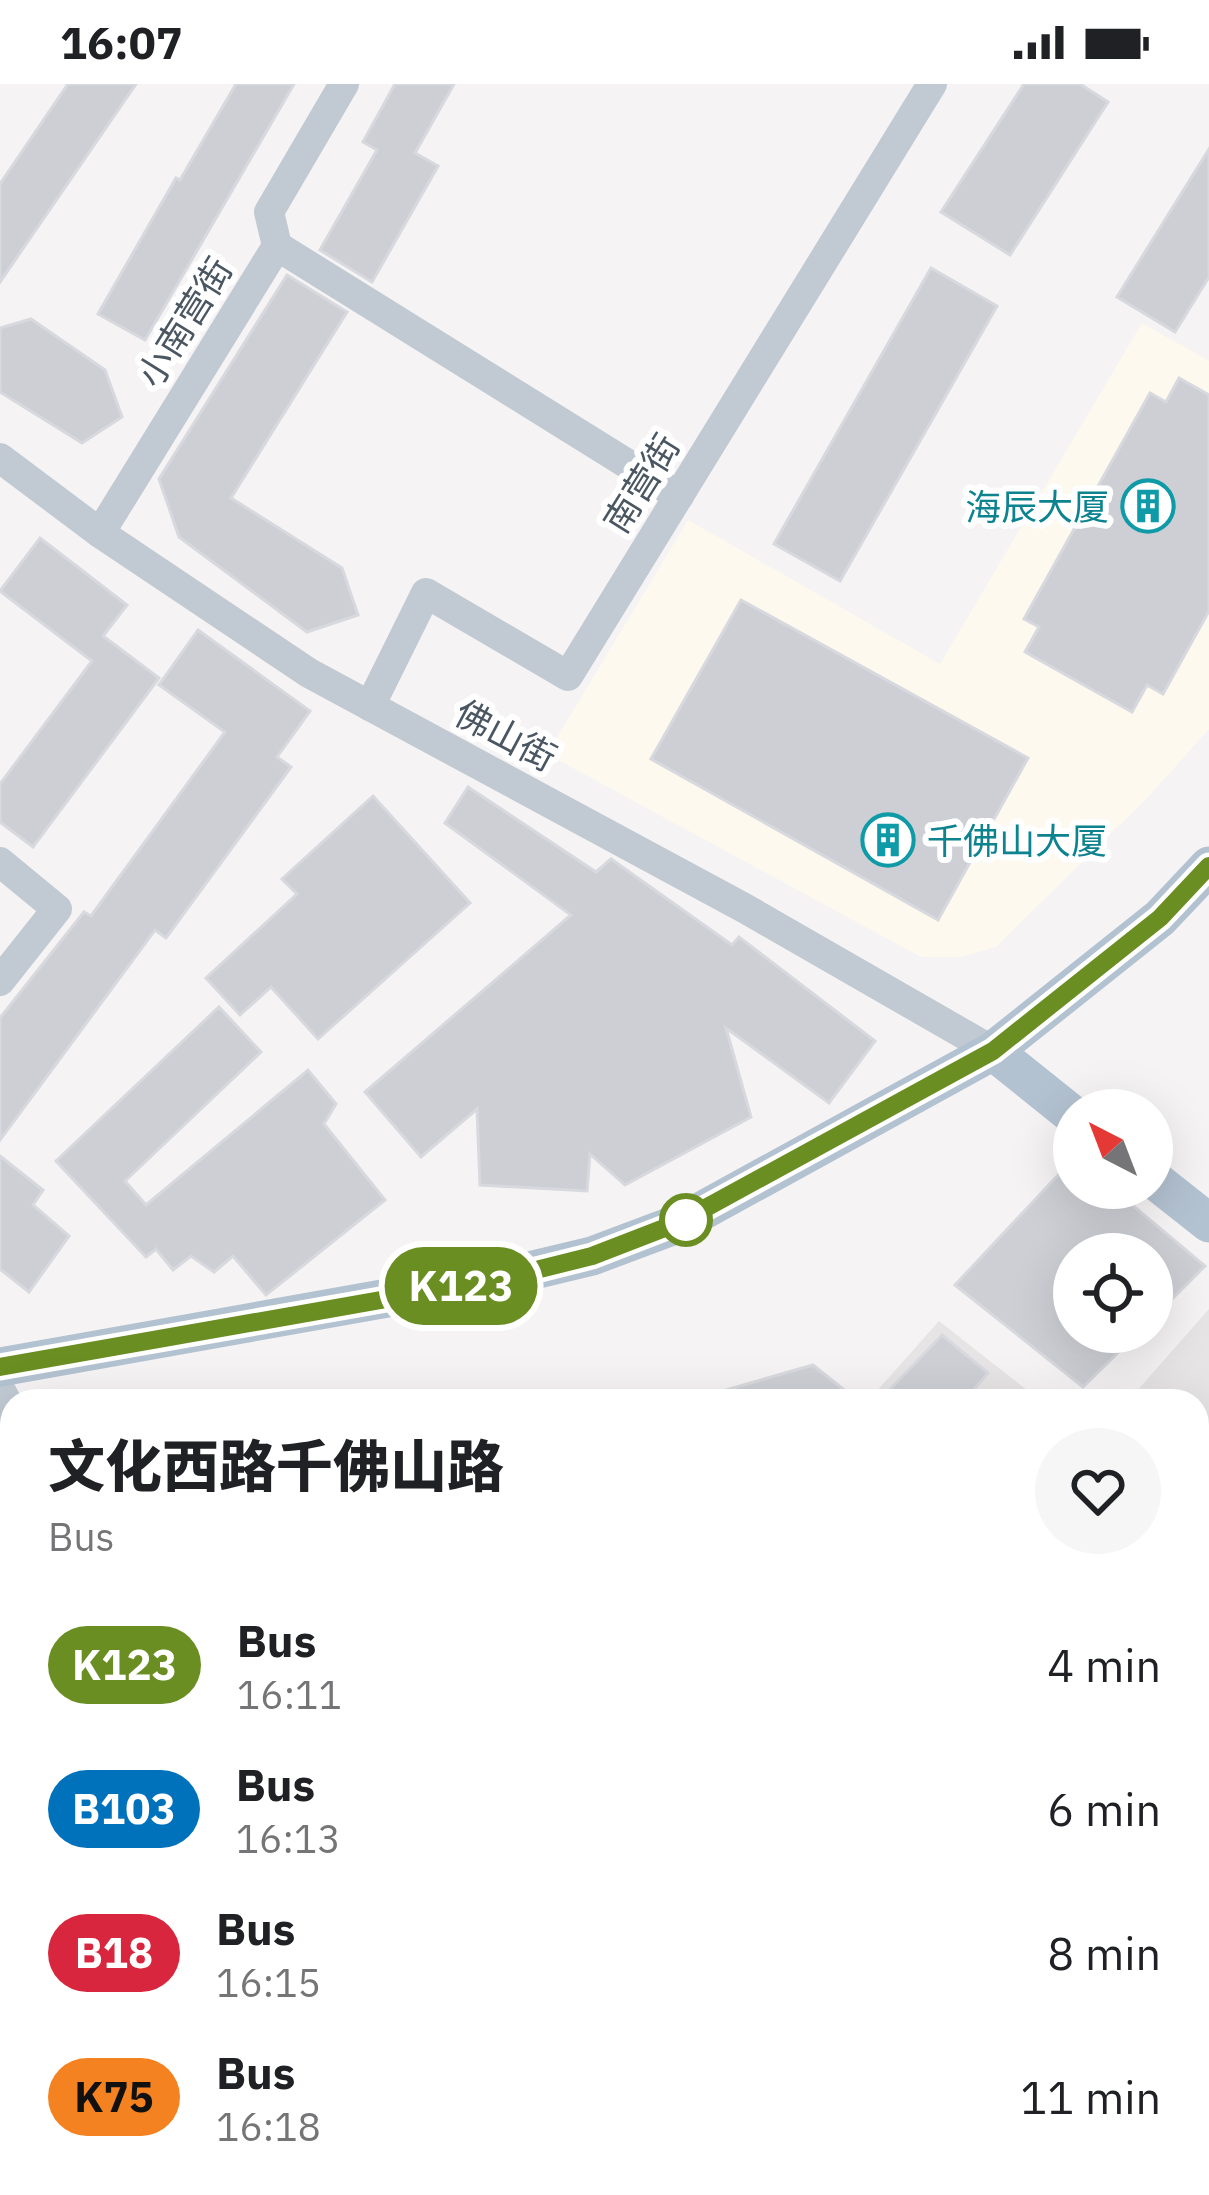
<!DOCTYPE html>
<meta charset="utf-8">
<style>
body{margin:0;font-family:"IBM Plex Sans","Noto Sans SC",sans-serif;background:#f6f6f6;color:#202124;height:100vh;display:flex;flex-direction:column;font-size:45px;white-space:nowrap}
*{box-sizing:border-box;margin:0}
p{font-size:39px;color:#757577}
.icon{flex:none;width:66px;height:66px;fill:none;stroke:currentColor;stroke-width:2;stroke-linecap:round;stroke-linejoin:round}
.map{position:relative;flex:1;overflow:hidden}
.side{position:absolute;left:0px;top:1305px;width:1209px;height:807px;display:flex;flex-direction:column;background:#fff;border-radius:36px 36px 0 0;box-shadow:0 12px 48px #0002}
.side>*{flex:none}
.badge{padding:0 24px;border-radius:39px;font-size:42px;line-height:78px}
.needle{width:78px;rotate:318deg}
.tools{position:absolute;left:1053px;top:1005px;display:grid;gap:24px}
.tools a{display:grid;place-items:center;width:120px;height:120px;border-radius:50%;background:#fff;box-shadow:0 12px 48px #0002;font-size:60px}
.map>.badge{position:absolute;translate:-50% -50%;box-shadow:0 0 0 6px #fff}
.round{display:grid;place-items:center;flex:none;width:126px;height:126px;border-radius:63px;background:#f6f6f6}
.summary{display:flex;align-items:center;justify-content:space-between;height:204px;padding:0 48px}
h1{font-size:57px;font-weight:800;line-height:90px}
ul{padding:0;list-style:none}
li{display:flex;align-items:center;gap:36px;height:144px;padding:0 48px}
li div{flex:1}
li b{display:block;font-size:45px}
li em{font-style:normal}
li .badge{min-width:132px;font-weight:700;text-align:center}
.status{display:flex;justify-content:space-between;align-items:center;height:84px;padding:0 60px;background:#fff;direction:ltr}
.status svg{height:33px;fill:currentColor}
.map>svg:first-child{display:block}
.commercial{fill:#fdf9ef}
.education{fill:#e6e4e5}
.building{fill:#cdcfd5;stroke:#d7d9de;stroke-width:3}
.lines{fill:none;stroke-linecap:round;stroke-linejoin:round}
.path{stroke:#7ad0a6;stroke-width:4.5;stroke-dasharray:9 6;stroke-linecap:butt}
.minor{stroke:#c1cad2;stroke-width:30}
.major{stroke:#b3c2d1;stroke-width:39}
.line-casing{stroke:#fff;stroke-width:27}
.line{stroke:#6b8e23;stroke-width:18}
.stop-dot{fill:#fff;stroke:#6b8e23;stroke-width:6}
.labels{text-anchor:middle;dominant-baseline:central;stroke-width:12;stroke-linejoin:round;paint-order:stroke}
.street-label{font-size:36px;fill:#4a5661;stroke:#fff}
.culture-label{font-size:36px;fill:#0d838f;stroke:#fff;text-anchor:end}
</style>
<div class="status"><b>16:07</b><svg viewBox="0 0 49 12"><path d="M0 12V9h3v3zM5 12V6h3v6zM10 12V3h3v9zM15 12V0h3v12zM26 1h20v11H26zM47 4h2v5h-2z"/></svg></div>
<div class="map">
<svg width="1209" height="2111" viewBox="0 0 1209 2111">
<rect width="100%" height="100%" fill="#f5f3f3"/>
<path class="commercial" d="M1142,239L1209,277V645L1149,712L996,863L960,873H921L547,670L688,436L940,580Z"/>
<g class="education">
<path d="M1209,1225V2111H0V1896L12,1882V2100H1197V1317H1128Z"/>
<path d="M939,1237L1041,1317H868Z"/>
</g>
<g class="building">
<path d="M68,0H136L0,198V100Z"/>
<path d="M236,0H294L145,256L98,230L176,94L180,96Z"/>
<path d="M395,0H454L415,69L438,82L372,198L320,166L377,66L363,58Z"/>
<path d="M1024,0H1080L1108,18L1010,171L941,128Z"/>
<path d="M1209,65V193L1175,248L1117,213Z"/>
<path d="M931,184L997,222L840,497L774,460Z"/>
<path d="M287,191L347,228L231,414L342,484L358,531L307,548L179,453L159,395Z"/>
<path d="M31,235L105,286L122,333L82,359L0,308V244Z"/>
<path d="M1179,294L1209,311V527L1163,610L1147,601L1132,628L1025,568L1039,543L1024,535L1150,309L1166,318Z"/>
<path d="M40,454L127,521L103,552L159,594L33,763L0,738V700L92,577L0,507Z"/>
<path d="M741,516L1028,674L938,836L651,675Z"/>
<path d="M198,546L310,627L277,673L291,683L166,854L155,846L0,1056V934L84,828L91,832L225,648L159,601Z"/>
<path d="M468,703L596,788L611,775L732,861L739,853L875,957L829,1019L726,944L751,1033L625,1101L590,1070L587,1107L480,1101L477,1025L421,1073L365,1008L571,831L445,739Z"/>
<path d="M373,712L470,819L318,955L271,903L240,931L206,894L297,810L282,795Z"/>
<path d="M219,923L261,968L125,1097L146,1121L308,986L336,1020L324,1040L385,1116L266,1211L233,1172L214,1188L191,1172L173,1186L156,1165L146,1173L56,1077Z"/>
<path d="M0,1072L43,1106L33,1121L69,1152L29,1208L0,1185Z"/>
<path d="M1074,1074V1104H1112L1205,1182L1152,1235V1170H1074V1248H1139L1083,1303L955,1201Z"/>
<path d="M942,1251L988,1289L964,1317H879Z"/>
<path d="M813,1281L858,1317H720L719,1308Z"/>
</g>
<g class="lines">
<g class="path">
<path d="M0,1946L12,1957"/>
<path d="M172,2100L185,2111"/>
<path d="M474,2100L487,2111"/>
<path d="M6,2111L16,2100"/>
<path d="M164,2111L174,2100"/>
<path d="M523,2111L533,2100"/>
</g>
<g class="minor">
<path d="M277,162L679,412"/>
<path d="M0,374L100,449L309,589L746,825L993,967"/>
<path d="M100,449L277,162L269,128L344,0"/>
<path d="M370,622L426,509L568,592L932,0"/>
<path d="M0,778L57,825L0,897"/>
<path d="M0,1305L12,1328"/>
<path d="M1197,1744L1209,1754"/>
<path d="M1197,2046L1209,2034"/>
<path d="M827,2100L832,2111"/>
<path d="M341,2111L351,2100"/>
<path d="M670,2111L680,2100"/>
<path d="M1137,2111L1148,2100"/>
</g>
<g class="major">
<path d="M993,967L1074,1032"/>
<path d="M1152,1094L1209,1139"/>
<path d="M0,1283L500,1194L592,1172L680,1139L993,967L1160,834L1209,782"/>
</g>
</g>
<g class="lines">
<g class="line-casing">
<path id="line" d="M0,1283L500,1195L592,1172L680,1138L993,967L1160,834L1209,782"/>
</g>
<use href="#line" class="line"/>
</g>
<defs>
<g id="building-ring" transform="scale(2.7)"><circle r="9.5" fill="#fff" stroke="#0f9aa8" stroke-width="1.5"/><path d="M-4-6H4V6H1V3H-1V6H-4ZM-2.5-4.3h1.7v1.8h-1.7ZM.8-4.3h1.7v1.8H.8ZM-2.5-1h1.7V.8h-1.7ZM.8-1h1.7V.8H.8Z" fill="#0f9aa8"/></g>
</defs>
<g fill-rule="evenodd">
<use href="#building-ring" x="1148" y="422"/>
<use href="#building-ring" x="888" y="756"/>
</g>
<circle class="stop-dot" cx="686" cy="1136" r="24"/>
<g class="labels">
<g class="street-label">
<text transform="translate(184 238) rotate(-58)">小南营街</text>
<text transform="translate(641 399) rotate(-58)">南营街</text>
<text transform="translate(506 651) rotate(28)">佛山街</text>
</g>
<g class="culture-label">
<text x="1109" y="422">海辰大厦</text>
<text x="927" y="756" text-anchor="start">千佛山大厦</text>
</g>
</g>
</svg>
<div class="tools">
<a><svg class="needle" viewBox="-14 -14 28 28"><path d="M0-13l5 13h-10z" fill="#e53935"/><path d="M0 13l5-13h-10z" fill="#757577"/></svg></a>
<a><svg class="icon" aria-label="locate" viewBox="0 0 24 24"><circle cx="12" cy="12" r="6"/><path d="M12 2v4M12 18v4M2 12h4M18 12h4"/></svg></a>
</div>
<b class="badge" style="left:461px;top:1202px;background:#6b8e23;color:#fff">K123</b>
<section class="side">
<div class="summary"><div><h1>文化西路千佛山路</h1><p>Bus</p></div><a class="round"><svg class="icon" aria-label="heart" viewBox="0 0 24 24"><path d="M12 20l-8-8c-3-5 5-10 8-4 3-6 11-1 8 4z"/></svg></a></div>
<ul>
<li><span class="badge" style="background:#6b8e23;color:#fff">K123</span><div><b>Bus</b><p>16:11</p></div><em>4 min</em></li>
<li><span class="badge" style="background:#0072bc;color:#fff">B103</span><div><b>Bus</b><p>16:13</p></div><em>6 min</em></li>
<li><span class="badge" style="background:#d7263d;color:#fff">B18</span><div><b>Bus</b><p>16:15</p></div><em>8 min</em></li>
<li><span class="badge" style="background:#f58220;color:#111">K75</span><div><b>Bus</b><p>16:18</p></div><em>11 min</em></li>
</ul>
</section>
</div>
